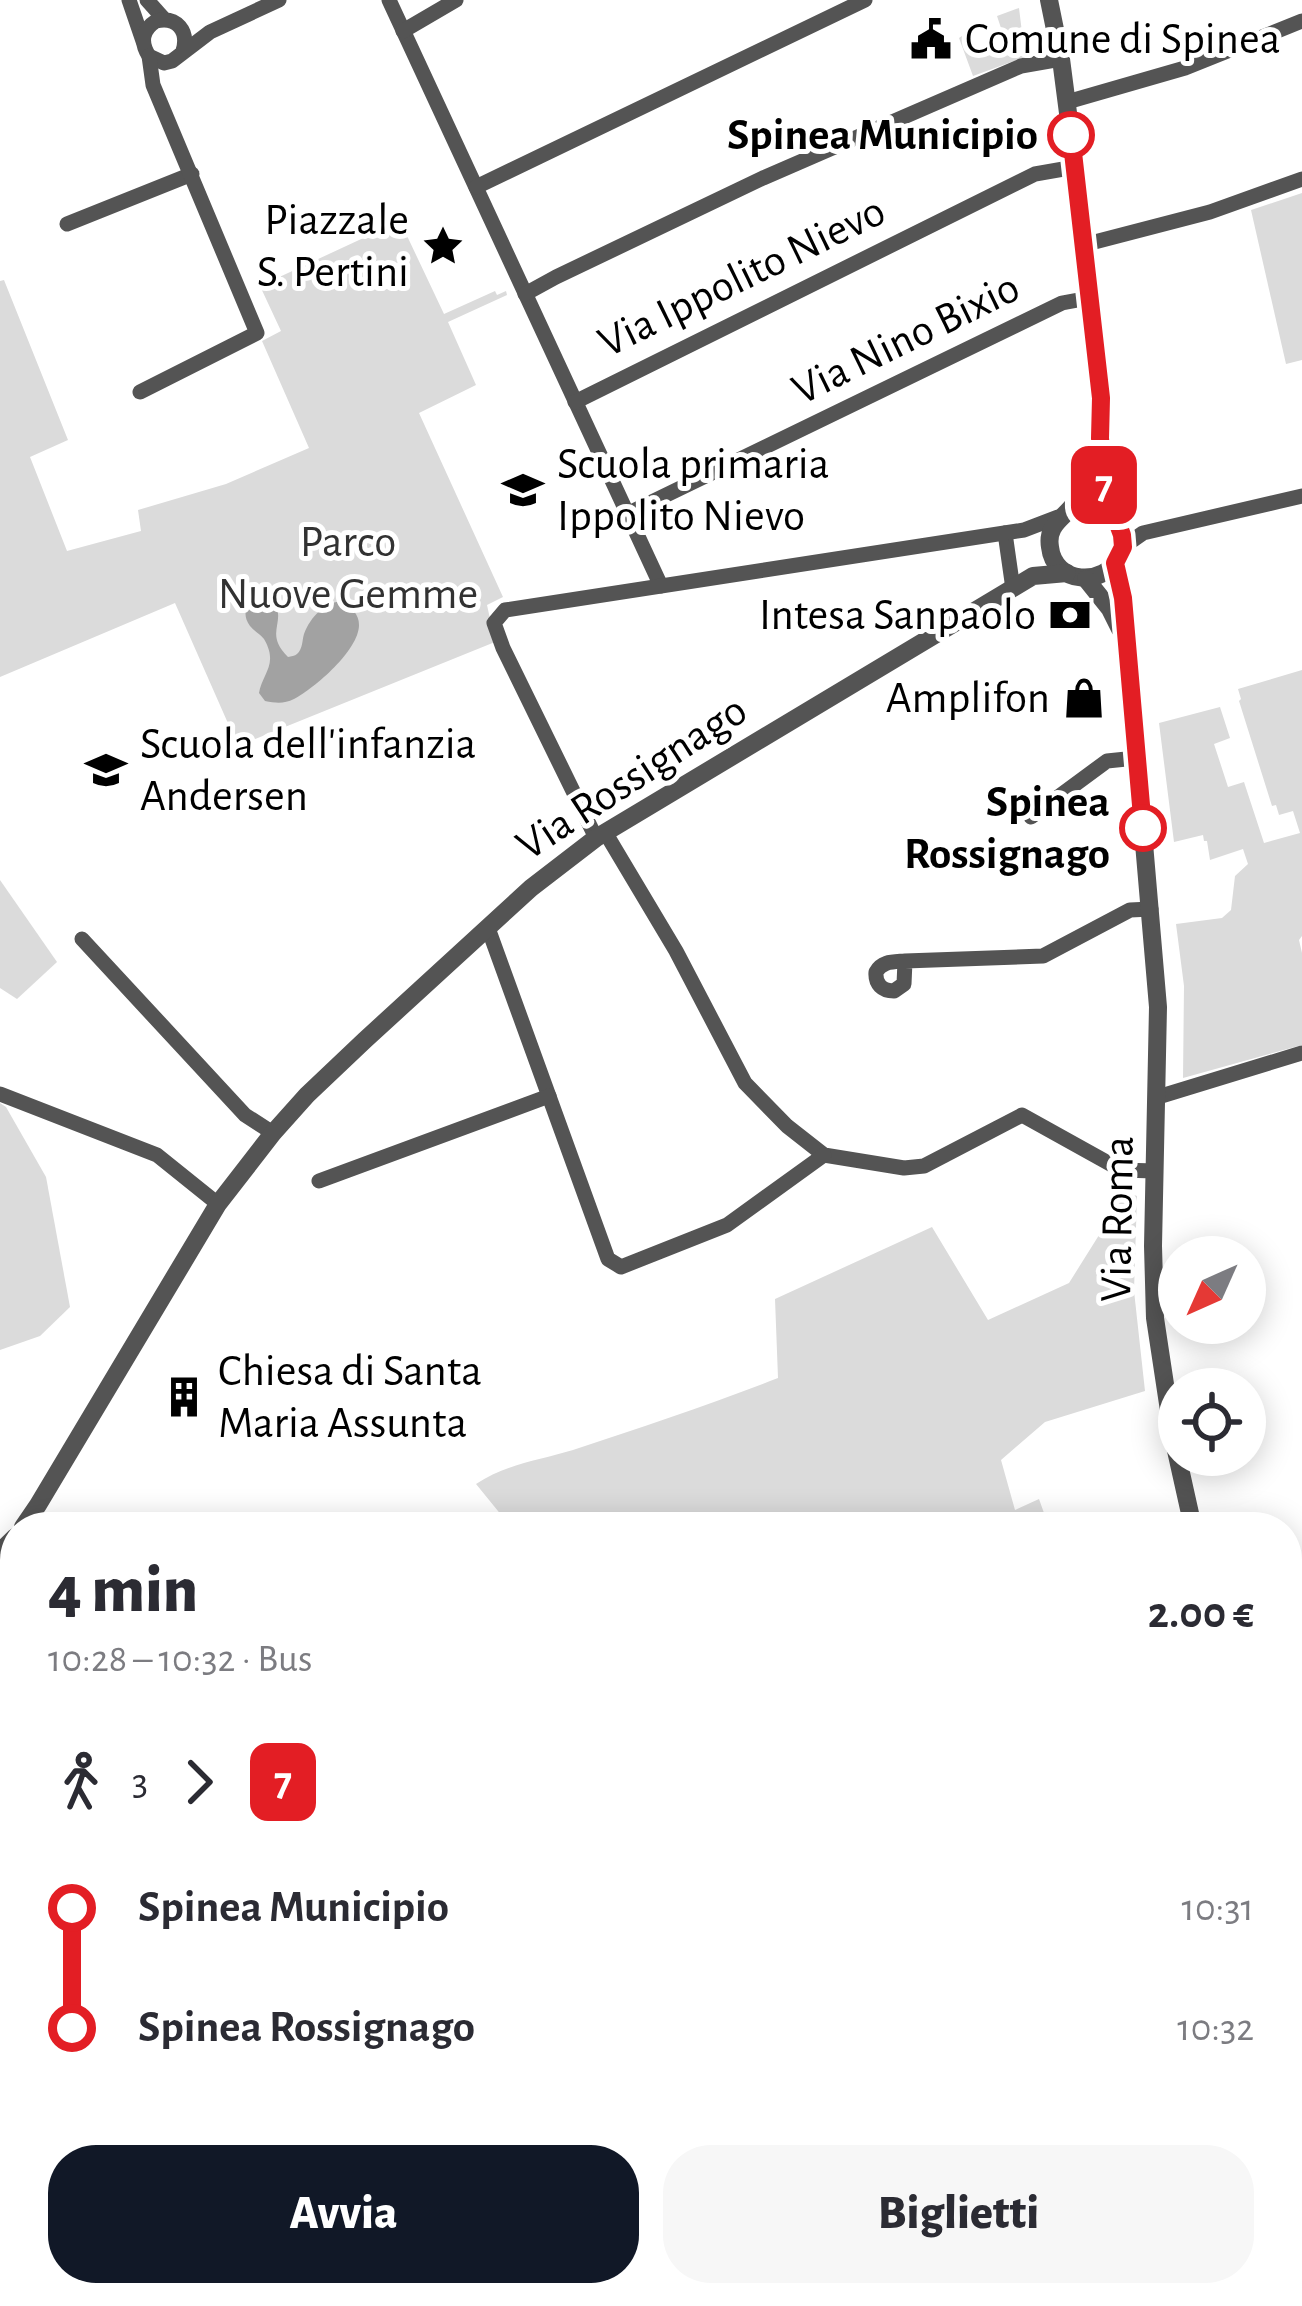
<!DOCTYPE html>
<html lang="it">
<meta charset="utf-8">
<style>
body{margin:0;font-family:"Alegreya Sans",sans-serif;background:#f7f7f7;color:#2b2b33;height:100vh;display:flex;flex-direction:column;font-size:45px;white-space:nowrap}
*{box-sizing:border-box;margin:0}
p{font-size:39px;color:#7c7c81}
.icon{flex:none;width:66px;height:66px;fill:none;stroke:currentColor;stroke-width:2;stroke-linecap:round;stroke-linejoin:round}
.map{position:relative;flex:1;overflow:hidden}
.panel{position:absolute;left:0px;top:1512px;width:1302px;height:795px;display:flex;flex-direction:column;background:#fff;border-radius:48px 48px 0 0;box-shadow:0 6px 30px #0003}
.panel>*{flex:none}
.badge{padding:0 24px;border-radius:18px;font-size:42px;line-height:78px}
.needle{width:78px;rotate:225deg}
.buttons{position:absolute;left:1158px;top:1236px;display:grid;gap:24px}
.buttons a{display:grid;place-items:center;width:108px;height:108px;border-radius:50%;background:#fff;box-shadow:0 6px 30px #0003;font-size:60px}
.map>.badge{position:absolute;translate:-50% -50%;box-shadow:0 0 0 6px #fff}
.legs{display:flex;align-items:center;gap:18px;height:132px;padding:0 48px;font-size:39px}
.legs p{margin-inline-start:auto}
.summary{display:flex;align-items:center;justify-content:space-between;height:204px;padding:0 48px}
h1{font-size:66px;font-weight:800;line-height:90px}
.button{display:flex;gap:24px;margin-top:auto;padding:24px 48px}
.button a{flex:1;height:138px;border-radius:48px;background:#111827;color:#fff;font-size:48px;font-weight:800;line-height:138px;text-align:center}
.button a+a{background:#f7f7f7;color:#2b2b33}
ul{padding:0 48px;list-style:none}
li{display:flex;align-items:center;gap:42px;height:120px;font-size:45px}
li i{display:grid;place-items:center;width:18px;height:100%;margin:0 15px;background:currentColor}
li i::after{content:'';width:30px;height:30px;margin:-15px;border:9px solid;border-radius:50%;background:#fff}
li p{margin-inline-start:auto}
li:first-child i{background:linear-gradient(#0000 50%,currentColor 0)}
li:last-child i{background:linear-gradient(currentColor 50%,#0000 0)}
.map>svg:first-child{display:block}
.green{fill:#dbdbdb}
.water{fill:#a2a2a2}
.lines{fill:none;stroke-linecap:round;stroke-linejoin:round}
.minor{stroke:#545454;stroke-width:15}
.tertiary{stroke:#545454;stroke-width:18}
.line-1-casing{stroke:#fff;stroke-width:27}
.line-1{stroke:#e31e24;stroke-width:18}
.stop-1-dot{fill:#fff;stroke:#e31e24;stroke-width:6}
.labels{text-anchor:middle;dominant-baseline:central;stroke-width:10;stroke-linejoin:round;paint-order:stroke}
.poi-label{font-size:45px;fill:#000;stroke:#fff;text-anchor:start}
.stop-label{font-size:45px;font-weight:bold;fill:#000;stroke:#fff;text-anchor:end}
.street-label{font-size:45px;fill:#000;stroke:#fff}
.park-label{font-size:45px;fill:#323232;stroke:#fff}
</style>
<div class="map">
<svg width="1302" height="2306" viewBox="0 0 1302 2306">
<rect width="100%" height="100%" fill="#fff"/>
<g class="green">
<path d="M1019,8L1025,57L973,76L959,38L962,36C968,52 979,60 995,51L1012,57L1017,52L1018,47L1012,40L1004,37L997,16Z"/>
<path d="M1302,193V360L1286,364L1251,210Z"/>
<path d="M400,221L444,314L495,291L497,295L506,291L507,295L448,322L476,385L419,413L503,597L487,605L495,642L238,746L175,603L0,677V281L4,280L68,440L30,457L67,551L141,531L138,510L226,484L309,448L262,341L281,331L260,286Z"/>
<path d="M1302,670V936L1299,940L1302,953V1045L1183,1078L1184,986L1176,924L1222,918L1231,910L1235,876L1248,864L1243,849L1210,860L1207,841H1204L1203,835L1174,842L1159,723L1220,707L1230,738L1214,744L1228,787L1244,782L1264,843L1300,833L1293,811L1279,815L1276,805L1272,806L1239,701L1241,699L1238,689Z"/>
<path d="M0,880L57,962L17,999L0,988Z"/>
<path d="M0,1103L6,1107L46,1177L70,1307L40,1336L0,1350Z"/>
<path d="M1126,1192L1137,1196L1134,1291L1145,1391L1045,1422L1001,1460L1015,1510L1039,1499L1049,1527H511L476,1484C506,1464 540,1460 573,1450C642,1427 711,1404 778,1378L775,1299L932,1227L988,1320L1069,1283Z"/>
<path d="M320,2292H548L509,2306H270Z"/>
<path d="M739,2292H910L915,2306H743Z"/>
<path d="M949,2292H1043L1045,2296L1017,2306H954Z"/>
</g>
<path class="water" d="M269,594C292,622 261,630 288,657C291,656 295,656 297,654C303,649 302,640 304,634C311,616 325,602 343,601C351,607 359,614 359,625C359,650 315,688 294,699C284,704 276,703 265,701L259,693C261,680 271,669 270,657C270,651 267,644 264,639C260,634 254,631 250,626C238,609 252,596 269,594Z"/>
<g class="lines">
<g class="minor">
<path d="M129,0L143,41"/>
<path d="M147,0L164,19"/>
<path d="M389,0L661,586"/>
<path d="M403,31L456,0"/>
<path d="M183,51C189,31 177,16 156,21C142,30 140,42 149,56L164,63L172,61L210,32L279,0"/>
<path d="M1067,102L1185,68L1302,21"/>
<path d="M476,187L865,0"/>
<path d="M67,224L192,174"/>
<path d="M1083,245L1210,212L1302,179"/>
<path d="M525,294L556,277L763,178L1021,66L1061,59"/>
<path d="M140,392L257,333L153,85L149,56"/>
<path d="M575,402L1035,174L1075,167"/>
<path d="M627,514L1062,303L1089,298"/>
<path d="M1005,533L1013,589"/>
<path d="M1123,547L1143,533L1302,496"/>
<path d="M1031,817L1107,761L1136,758"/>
<path d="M605,832L676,951L745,1083L787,1126L824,1155L904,1168L924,1166L1022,1115L1121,1170L1155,1171"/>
<path d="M596,838L503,648L494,623L505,610L1024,530L1058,517"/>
<path d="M488,928L608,1259L621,1267L727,1225L824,1155"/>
<path d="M82,939L245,1115L273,1133"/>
<path d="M905,961L904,984L894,991C882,991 875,984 876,972C882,961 893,962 905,961L1043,956L1130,910L1151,909"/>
<path d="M0,1094L157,1155L218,1204"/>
<path d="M1158,1097L1302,1053"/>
<path d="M319,1181L549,1096"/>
<path d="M0,1761L15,1799"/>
<path d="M1287,2026L1302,2013"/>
<path d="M0,2113L15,2109"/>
<path d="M713,2292L715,2306"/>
<path d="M922,2292L927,2306"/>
<path d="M550,2306L587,2292"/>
</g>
<g class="tertiary">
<path d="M1049,0L1061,59L1075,167L1101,398L1100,438L1106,511"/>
<path d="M1073,507C1101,503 1135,524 1120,556C1104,588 1054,584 1050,547C1046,523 1066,518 1076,501C1085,484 1092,466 1097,448"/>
<path d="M1115,563L1123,598L1158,1007L1153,1246L1155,1318L1173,1437L1193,1527"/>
<path d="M1086,579L1110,609L1120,629"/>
<path d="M23,1527L38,1505L218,1204L273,1133L307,1095L365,1040L531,888L596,838L1033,576L1067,573"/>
<path d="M0,1552L15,1537"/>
<path d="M1287,1840L1302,1856"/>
<path d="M1287,1876L1292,1899L1302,1918"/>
</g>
</g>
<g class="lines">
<g class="line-1-casing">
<path id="line-1" d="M1071,135L1101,398L1100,438L1106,511L1118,524L1122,535L1123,547L1115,563L1123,598L1143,828"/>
</g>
<use href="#line-1" class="line-1"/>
</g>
<defs>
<g id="civic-bare" transform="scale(3.24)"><path d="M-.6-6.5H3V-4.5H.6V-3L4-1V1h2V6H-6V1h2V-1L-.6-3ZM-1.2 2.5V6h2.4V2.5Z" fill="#000" stroke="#fff" stroke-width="2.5" paint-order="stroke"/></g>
<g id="sight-bare" transform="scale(3.24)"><path d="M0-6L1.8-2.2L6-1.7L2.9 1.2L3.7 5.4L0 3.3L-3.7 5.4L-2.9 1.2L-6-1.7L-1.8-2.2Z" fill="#000" stroke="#fff" stroke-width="2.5" paint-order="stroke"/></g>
<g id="school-bare" transform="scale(3.24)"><path d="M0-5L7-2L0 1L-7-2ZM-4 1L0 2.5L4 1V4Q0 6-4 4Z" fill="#000" stroke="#fff" stroke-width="2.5" paint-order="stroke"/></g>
<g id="bank-bare" transform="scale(3.24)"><path d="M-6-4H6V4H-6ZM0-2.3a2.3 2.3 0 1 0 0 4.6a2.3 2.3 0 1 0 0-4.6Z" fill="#000" stroke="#fff" stroke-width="2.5" paint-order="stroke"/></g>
<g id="shop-bare" transform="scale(3.24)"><path d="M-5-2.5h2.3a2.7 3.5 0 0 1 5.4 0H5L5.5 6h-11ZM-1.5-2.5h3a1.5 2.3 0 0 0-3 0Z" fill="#000" stroke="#fff" stroke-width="2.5" paint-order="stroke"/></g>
<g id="building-bare" transform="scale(3.24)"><path d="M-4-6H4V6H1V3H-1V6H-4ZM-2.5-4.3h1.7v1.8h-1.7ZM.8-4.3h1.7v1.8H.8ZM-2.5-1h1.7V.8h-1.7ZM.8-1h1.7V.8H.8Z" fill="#000" stroke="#fff" stroke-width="2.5" paint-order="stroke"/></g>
</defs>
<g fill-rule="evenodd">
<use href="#civic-bare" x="931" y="39"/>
<use href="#sight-bare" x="443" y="246"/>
<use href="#school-bare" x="523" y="490"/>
<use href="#bank-bare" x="1070" y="615"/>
<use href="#shop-bare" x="1084" y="698"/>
<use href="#school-bare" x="106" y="770"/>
<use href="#building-bare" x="184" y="1397"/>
</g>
<g class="stop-1-dot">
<circle cx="1071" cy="135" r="21"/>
<circle cx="1143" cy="828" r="21"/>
</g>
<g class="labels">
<g class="poi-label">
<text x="965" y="39">Comune di Spinea</text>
<text x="409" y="220" text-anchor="end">Piazzale<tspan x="409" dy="52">S. Pertini</tspan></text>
<text x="557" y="464">Scuola primaria<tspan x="557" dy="52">Ippolito Nievo</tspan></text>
<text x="1036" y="615" text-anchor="end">Intesa Sanpaolo</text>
<text x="1050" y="698" text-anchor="end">Amplifon</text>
<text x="140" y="744">Scuola dell'infanzia<tspan x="140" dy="52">Andersen</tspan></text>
<text x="218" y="1371">Chiesa di Santa<tspan x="218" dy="52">Maria Assunta</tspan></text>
</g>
<g class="stop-label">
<text x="1038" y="135">Spinea Municipio</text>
<text x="1110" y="802">Spinea<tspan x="1110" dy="52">Rossignago</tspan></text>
</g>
<g class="street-label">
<text transform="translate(742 277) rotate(-26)">Via Ippolito Nievo</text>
<text transform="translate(906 339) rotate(-26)">Via Nino Bixio</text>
<text transform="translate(632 778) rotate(-33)">Via Rossignago</text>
<text transform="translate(1118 1219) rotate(-89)">Via Roma</text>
</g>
<g class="park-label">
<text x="348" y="542">Parco<tspan x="348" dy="52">Nuove Gemme</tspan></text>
</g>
</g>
</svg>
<div class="buttons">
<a><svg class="needle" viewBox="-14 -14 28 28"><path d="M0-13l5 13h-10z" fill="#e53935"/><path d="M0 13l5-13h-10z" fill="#7c7c81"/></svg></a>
<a><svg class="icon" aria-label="locate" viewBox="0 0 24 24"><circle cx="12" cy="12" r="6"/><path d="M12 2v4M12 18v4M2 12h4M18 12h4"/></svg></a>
</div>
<b class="badge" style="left:1104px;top:485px;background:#e31e24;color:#fff">7</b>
<section class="panel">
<div class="summary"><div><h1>4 min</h1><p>10:28 – 10:32 · Bus</p></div><b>2.00 €</b></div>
<div class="legs"><svg class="icon" aria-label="walk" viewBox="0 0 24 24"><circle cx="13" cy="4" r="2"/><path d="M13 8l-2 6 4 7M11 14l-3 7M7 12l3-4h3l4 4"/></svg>3<svg class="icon" aria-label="forward" viewBox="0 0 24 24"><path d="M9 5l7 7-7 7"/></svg><b class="badge" style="background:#e31e24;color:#fff">7</b></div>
<ul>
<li><i style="color:#e31e24"></i><b>Spinea Municipio</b><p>10:31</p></li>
<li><i style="color:#e31e24"></i><b>Spinea Rossignago</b><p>10:32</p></li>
</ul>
<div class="button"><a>Avvia</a><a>Biglietti</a></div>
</section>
</div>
